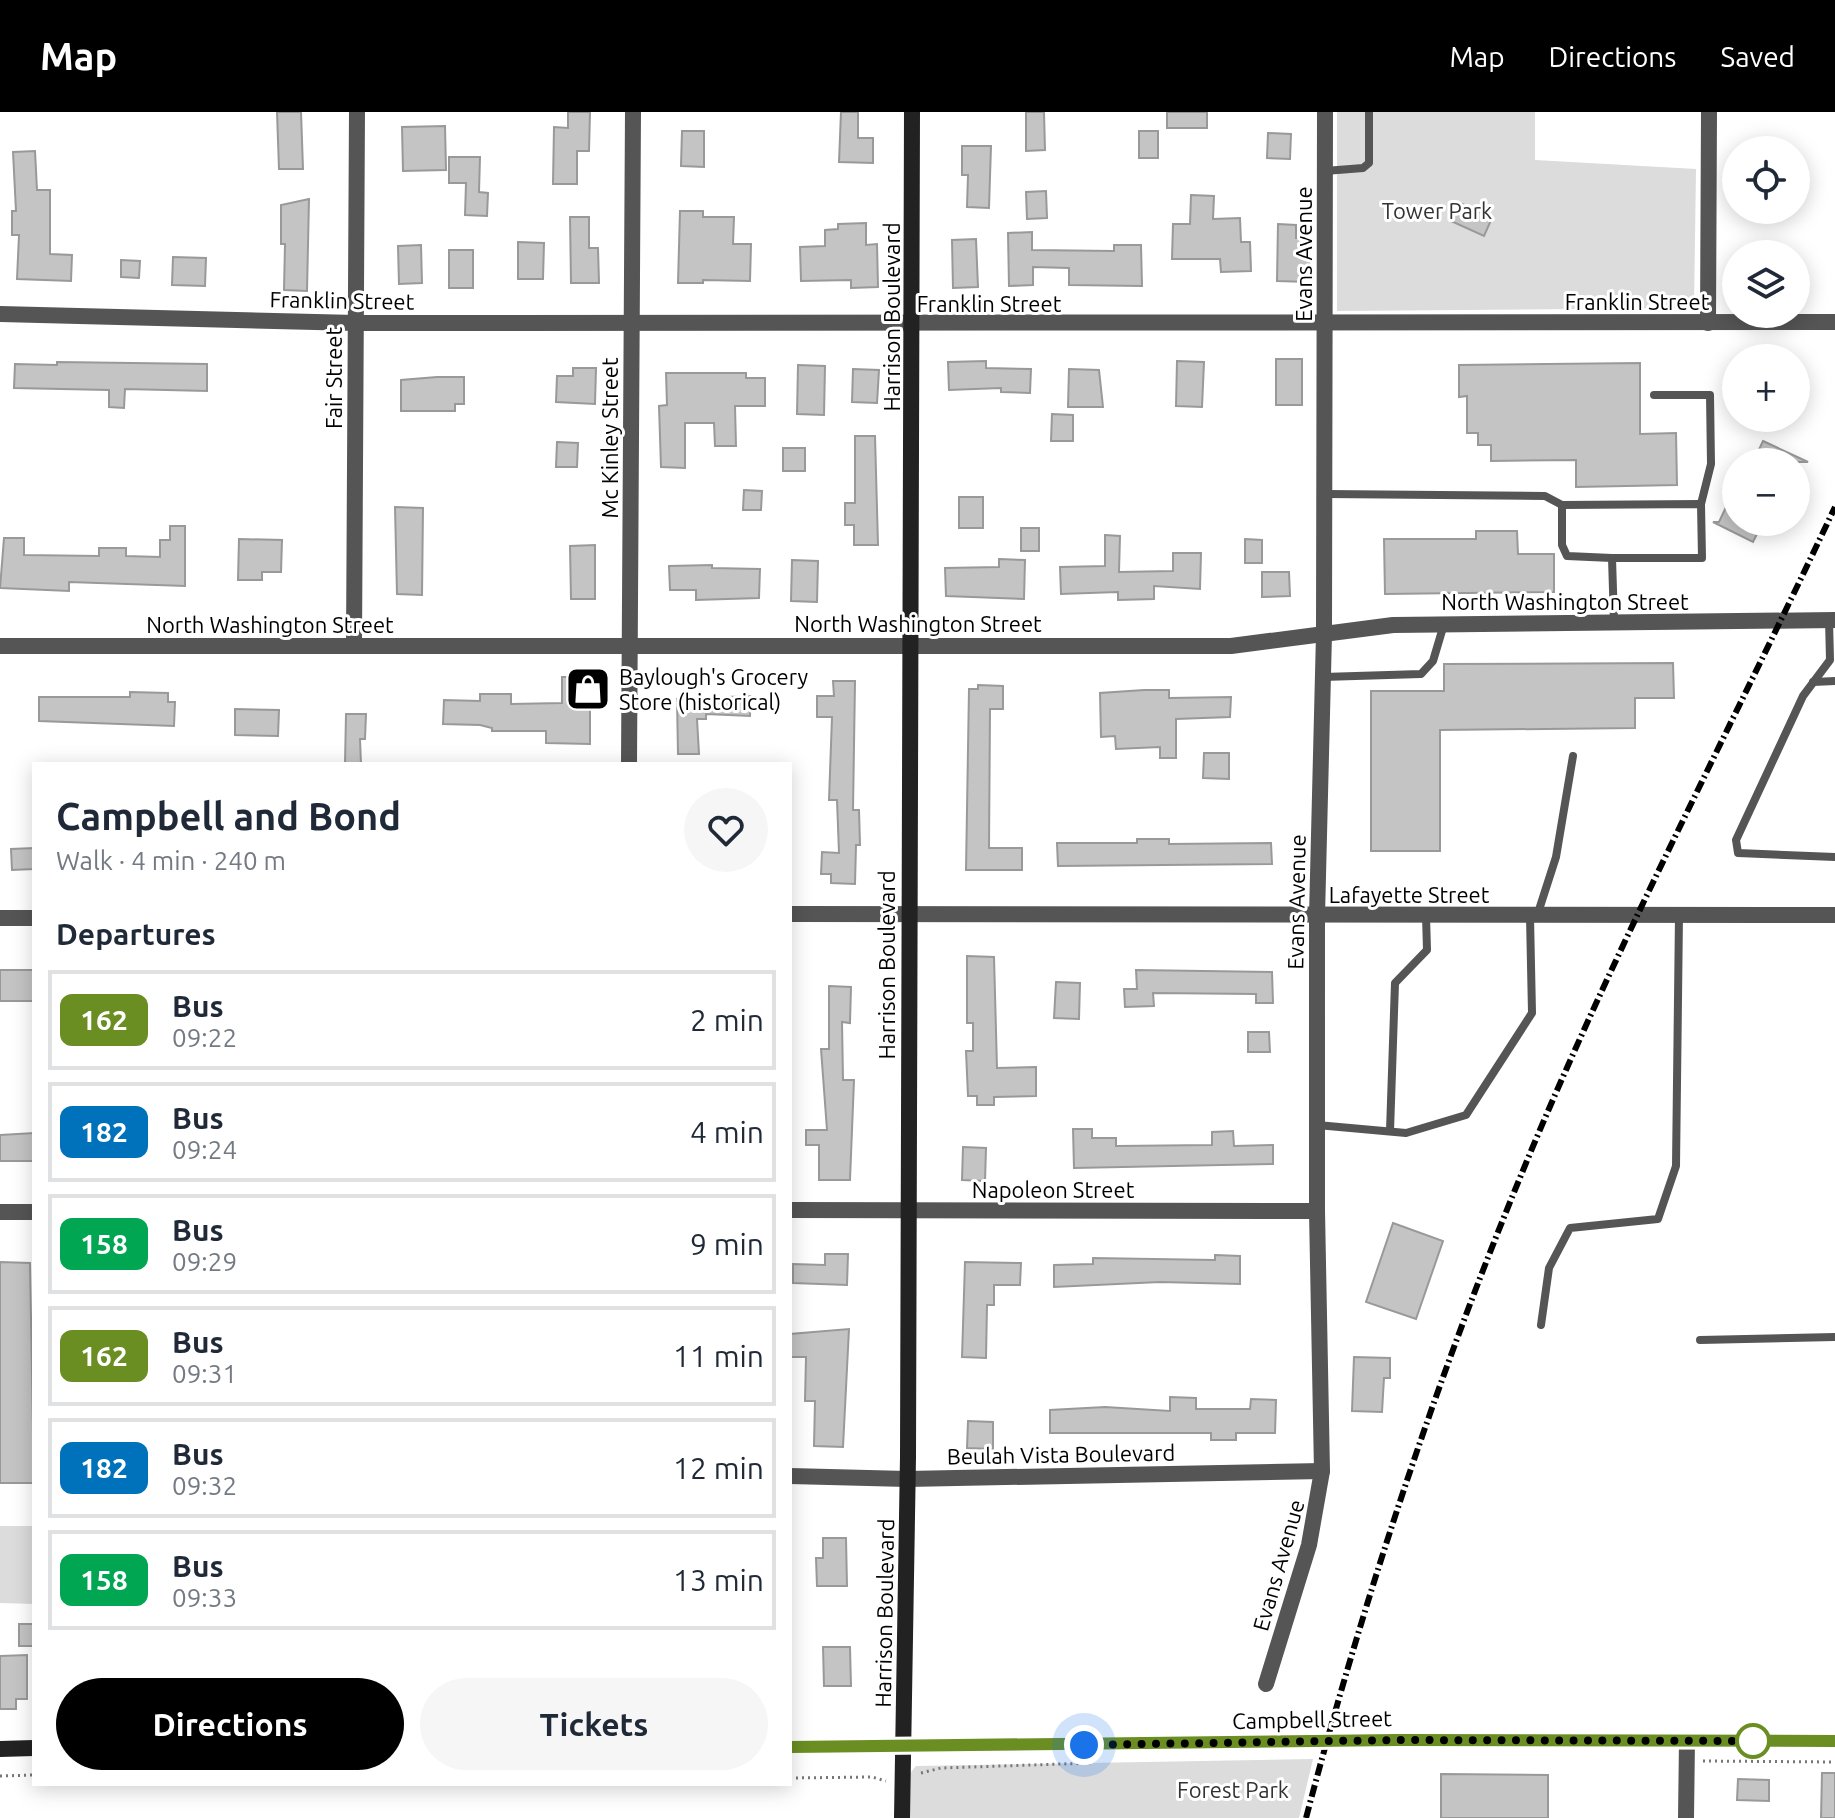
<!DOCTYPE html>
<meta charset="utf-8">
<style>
body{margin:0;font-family:Ubuntu,sans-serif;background:#f6f6f7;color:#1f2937;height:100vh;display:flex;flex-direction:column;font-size:30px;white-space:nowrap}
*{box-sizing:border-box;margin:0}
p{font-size:26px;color:#747a83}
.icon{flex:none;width:44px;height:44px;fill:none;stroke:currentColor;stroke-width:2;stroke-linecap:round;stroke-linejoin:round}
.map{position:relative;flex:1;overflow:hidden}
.sheet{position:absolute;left:32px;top:650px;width:760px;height:1024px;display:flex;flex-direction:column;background:#fff;border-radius:0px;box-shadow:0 4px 20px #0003}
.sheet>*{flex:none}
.badge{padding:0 16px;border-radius:12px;font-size:28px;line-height:52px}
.controls{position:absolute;left:1722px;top:24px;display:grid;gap:16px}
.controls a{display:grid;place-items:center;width:88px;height:88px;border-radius:50%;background:#fff;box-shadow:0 4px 20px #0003;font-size:40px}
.you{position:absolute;width:40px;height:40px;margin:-20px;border:6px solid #fff;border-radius:50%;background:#1a73e8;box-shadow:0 0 0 12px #1a73e833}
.map>.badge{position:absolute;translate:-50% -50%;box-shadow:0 0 0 4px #fff}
h2{padding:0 24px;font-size:30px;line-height:72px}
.round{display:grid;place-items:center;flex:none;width:84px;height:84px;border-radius:42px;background:#f6f6f7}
.summary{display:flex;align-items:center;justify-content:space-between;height:136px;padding:0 24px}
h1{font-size:38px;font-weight:700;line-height:60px}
.button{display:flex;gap:16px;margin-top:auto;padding:16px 24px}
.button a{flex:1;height:92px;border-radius:48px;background:#000;color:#fff;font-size:32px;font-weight:700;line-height:92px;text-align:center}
.button a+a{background:#f6f6f7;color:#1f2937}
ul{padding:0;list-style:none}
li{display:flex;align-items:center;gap:24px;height:100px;margin:0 16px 12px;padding:0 8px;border:4px solid #e0e1e3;border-radius:0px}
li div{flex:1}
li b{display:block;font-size:30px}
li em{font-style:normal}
li .badge{min-width:88px;font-weight:700;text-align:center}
header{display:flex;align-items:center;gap:48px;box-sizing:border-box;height:112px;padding:0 40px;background:#000;color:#fff}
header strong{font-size:38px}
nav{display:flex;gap:44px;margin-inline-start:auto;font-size:28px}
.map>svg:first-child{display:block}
.green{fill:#dcdcdc}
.building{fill:#c4c4c4;stroke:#999;stroke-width:2}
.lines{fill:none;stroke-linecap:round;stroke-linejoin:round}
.path{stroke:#777;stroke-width:3;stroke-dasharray:2 4;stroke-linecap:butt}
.lane{stroke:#555;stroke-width:8}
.street{stroke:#555;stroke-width:16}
.secondary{stroke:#222;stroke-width:16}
.rail{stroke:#000;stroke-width:6;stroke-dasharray:12 4 2 4;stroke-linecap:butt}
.secondary-bridge{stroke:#222;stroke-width:16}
.line-casing{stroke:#fff;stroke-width:18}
.line{stroke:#6b8e23;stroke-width:12}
.walk{stroke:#000;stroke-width:8;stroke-dasharray:0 14.4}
.stop-dot{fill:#fff;stroke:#6b8e23;stroke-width:4}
.labels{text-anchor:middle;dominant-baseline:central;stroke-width:6;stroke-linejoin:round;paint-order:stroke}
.park-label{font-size:22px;fill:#333;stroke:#fff}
.street-label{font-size:22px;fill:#000;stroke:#fff}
.poi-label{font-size:22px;fill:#000;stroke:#fff;text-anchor:start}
</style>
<header>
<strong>Map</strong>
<nav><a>Map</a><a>Directions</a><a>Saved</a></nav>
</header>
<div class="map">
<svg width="1835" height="1706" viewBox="0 0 1835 1706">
<rect width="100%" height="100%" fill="#fff"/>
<g class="green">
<path d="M1337,0H1535V48L1696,57L1694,196L1337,199Z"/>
<path d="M0,1414H34V1492L0,1491Z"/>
<path d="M1313,1647L1299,1706H902L903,1670L916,1654Z"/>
</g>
<g class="building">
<path d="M277,0H301L303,57H279Z"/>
<path d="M568,0H590L589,39H577V72H553L554,15L568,16Z"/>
<path d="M841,0H858V26H873V51L839,50Z"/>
<path d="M1026,0H1044L1045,38L1026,39Z"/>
<rect x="1167" y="0" width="40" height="16"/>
<path d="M445,14L446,58L403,59L402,15Z"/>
<path d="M682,19H704V55L681,54Z"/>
<rect x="1139" y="19" width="19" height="27"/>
<path d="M1268,21L1291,22L1290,47L1267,46Z"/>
<path d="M962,34H991L989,96L967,95L968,63H962Z"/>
<path d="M35,39L37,78H50V142L72,143L71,169L17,167L19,123H12V99H16L13,40Z"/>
<path d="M449,45H480L479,80L488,81L487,104L465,103L466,71H449Z"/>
<path d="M1046,79L1047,106L1027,107L1026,80Z"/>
<path d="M1191,83L1214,84L1213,107L1240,106L1241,130H1250L1251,159L1221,160L1220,147H1172L1173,112H1190Z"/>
<path d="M309,87L307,179L284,178L285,132H281V93Z"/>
<path d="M1460,91L1492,106L1484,124L1451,109Z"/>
<path d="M680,99H703V105H734L733,132H751L750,169L703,168V171H678Z"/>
<path d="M570,105H589V136H598L599,171H571Z"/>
<path d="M866,111V133L877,132L878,175L851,176V168L801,169L800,135L825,134V118L838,117V112Z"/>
<path d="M1278,112L1296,113V126H1310L1309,170L1277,169Z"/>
<path d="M1032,120V138L1114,139V133H1141L1142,174L1069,173V156L1033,155V173L1009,174L1008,121Z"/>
<path d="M976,127L978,175L953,176L952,128Z"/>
<path d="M518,130L544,131L543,167H518Z"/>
<path d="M421,133L422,171L399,172L398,134Z"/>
<rect x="449" y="138" width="24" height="38"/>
<path d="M173,145L206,146L205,174L172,173Z"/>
<path d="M121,148L140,149L139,166L121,165Z"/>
<rect x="1276" y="247" width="26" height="46"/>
<path d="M986,249V256L1031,257L1030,281L1001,280V276L949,278L948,250Z"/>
<path d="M1177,249L1204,250L1202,295L1176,294Z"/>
<path d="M57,250L207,252V279L125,277L124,296L109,295V278L14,276L15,252L57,253Z"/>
<path d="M1640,251V322L1676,321L1677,373L1576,375V348L1491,349V333H1478V321H1467V284L1459,285V253Z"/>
<path d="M798,253L825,254L824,303L797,302Z"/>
<path d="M573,256H596L595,292L556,290L557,264H573Z"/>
<path d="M853,257L879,258L877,291L852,290Z"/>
<path d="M1069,257L1099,258L1103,295H1068Z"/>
<path d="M666,261H746V266H765V294H735L736,334H715L714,311H685V356L661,355L659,294L667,293Z"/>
<path d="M437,265H464V292H455V299H401V268Z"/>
<path d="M1052,302L1073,303V329H1051Z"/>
<path d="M855,324H875L878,433H854V413H845V391H855Z"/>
<path d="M1763,329L1808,350H1753Z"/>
<path d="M557,330L578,331L577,355H556Z"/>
<rect x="783" y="336" width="22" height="23"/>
<path d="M1736,374V410H1763L1753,430L1713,410H1719Z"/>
<path d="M744,378L762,379L761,398H743Z"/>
<rect x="959" y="385" width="24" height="31"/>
<path d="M395,395L423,396L422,483L397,482Z"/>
<path d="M170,414H185V474L69,470V479L0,476L4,426H24V443L99,444V436H126V444L160,445V428H170Z"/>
<rect x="1021" y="416" width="18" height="23"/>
<path d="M1476,419H1517L1518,442H1554V480L1385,482L1384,427H1476Z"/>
<path d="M1105,423L1120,424L1119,460L1173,459V441H1201L1200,477L1154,474V487L1118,488V480L1061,482L1060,455L1105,454Z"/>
<path d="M239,427L282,428L281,460H262V468H238Z"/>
<path d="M1245,427L1262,428V451H1245Z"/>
<path d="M595,433V487H571L570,434Z"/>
<path d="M999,447L1025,448L1024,487L946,484L945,456L999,455Z"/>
<path d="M792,448L818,449L817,490L791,489Z"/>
<path d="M712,453V456L760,457L759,486L696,488V478H670L669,454Z"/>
<path d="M1262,460H1289L1290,484L1262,485Z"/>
<path d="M1673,551L1674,586H1635V616L1440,618V739H1371V579H1444V552Z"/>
<path d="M562,565H598L597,590H590V632L546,631V619H492V616L480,613L443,612L444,588L480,589V582H511V592L562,591Z"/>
<path d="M833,569H855L853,698H859L860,733H856L855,772L831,771V762H821L822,740L839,741L837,688H829L832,605H817V584H834Z"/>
<path d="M978,573L1003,574V597H990L989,736H1022V758H966L969,577H978Z"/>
<path d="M1144,578H1169V586L1231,585L1230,605L1176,607V646H1160V635L1116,637L1115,624L1101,625L1100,581Z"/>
<path d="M130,580L168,581V590H175L174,614L39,609V585H130Z"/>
<path d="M751,584L750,604L706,602V607H697L699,642H678L677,587Z"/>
<path d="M235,597L279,598L278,624L235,623Z"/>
<path d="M346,602H366L365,627H360L361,652H345Z"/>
<path d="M1204,641H1229V667L1203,666Z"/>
<path d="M1137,727H1169V732L1271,731L1272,752L1058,754L1057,731H1137Z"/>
<path d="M34,736V757L12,758L11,737Z"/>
<path d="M967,844L994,845L997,956L1036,955V984L994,985V993H977V984H968L966,939H973V911H967Z"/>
<rect x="0" y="858" width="34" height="31"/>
<path d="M1136,858L1272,860L1273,891H1256V882L1153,881L1154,894L1125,895L1124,877H1137Z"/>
<path d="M1056,870L1080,871L1079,907L1054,906Z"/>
<path d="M829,874L851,875L850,911L842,910L843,968H854L850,1068H819V1033H806V1018H827L821,937H829Z"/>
<path d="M1248,920H1269L1270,940H1248Z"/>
<path d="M1073,1017H1092V1026H1116V1034L1212,1033V1020L1233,1019L1234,1034L1273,1033V1052L1074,1056Z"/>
<path d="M34,1021V1049H0V1023Z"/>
<path d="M963,1035L986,1036L985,1069L962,1068Z"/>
<path d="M1393,1111L1443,1129L1416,1207L1366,1190Z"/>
<path d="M825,1142H848L847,1173L793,1171V1152L825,1153Z"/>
<path d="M1215,1143L1240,1144V1172L1160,1170L1054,1175V1153L1093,1152V1146L1215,1148Z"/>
<path d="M0,1150L30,1151L34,1371H0Z"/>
<path d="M965,1150L1021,1151L1020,1173H994V1193H987L986,1246L962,1245Z"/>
<path d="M849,1217L843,1335L814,1334L815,1289H805L806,1245H790V1222Z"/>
<path d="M1354,1245L1390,1246V1266H1384L1382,1300L1352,1299Z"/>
<path d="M1170,1285L1196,1286V1297H1250L1251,1287L1276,1288L1275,1321H1236V1328H1211V1321H1050V1298L1105,1295L1170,1299Z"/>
<path d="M968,1309L993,1310V1337L967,1336Z"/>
<path d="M823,1426H846L847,1474H817L816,1446H823Z"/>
<rect x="19" y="1512" width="15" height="22"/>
<path d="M823,1535H850L851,1574H824Z"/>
<path d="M27,1543V1587H16V1597H0V1544Z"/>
<path d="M1822,1661H1835V1706H1821Z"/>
<path d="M1441,1662L1548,1663V1706H1441Z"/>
<path d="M1738,1667L1769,1668V1689L1737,1688Z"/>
</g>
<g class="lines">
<g class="path">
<path d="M1703,1649L1835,1650"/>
<path d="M921,1661L941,1656L1092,1651"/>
<path d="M0,1664L34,1663"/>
<path d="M790,1666L872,1665L886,1669"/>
</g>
<g class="lane">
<path d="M1325,59L1363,56L1369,51V0"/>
<path d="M1654,283H1710L1711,352L1701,392"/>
<path d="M1325,382L1545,384L1562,393L1701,392L1702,446H1612L1614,510"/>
<path d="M1562,393V433L1567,444L1612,446"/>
<path d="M1829,508L1830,548L1803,584L1736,728L1738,741L1835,745"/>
<path d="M1323,565L1421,562L1433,549L1444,512"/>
<path d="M1813,570L1835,569"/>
<path d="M1537,804L1556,745L1573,644"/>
<path d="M1317,1013L1406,1021L1466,1003L1532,901L1530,805"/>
<path d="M1390,1019L1395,871L1427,838L1426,804"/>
<path d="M1541,1213L1549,1156L1570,1116L1658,1107L1676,1054L1679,803"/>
<path d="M1700,1228L1835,1225"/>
</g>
<g class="street">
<path d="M0,202L356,211L1835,210"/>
<path d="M1708,211L1709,0"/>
<path d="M354,533L357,0"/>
<path d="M0,534H1231L1393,513L1835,508"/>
<path d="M629,652L633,0"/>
<path d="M790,802L1835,803"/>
<path d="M0,806H34"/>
<path d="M790,1098L1317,1099"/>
<path d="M0,1100H34"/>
<path d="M790,1364L907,1367L1322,1359"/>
<path d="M1266,1572L1309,1433L1322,1359L1317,1099V804L1324,522L1325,0"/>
<path d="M1686,1706L1687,1629"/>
</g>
<g class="secondary">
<path d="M1398,1628L1835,1629"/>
<path d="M790,1635L1255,1630"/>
<path d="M0,1637L34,1636"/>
<path d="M902,1706L908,1345L912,0"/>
</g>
<path class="rail" d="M1306,1706C1369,1467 1448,1233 1545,1006C1634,799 1739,599 1835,395"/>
<path class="secondary-bridge" d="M1255,1630L1398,1628"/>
</g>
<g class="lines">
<g class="line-casing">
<path id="line" d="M790,1635L1398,1628L1835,1629"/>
</g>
<use href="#line" class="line"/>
<path class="walk" d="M1084,1633L1398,1628L1753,1629"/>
</g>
<defs>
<g id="shop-square" transform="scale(2.3)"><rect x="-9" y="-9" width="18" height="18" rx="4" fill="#000" stroke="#fff"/><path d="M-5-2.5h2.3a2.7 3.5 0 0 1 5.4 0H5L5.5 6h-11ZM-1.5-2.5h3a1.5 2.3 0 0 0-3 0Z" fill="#fff"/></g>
</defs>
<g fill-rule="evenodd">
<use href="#shop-square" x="588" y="577"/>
</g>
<circle class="stop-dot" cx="1753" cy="1629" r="16"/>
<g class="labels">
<g class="park-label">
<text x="1437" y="98">Tower Park</text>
<text x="1233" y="1677">Forest Park</text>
</g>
<g class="street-label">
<text transform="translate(1303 142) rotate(-90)">Evans Avenue</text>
<text transform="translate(342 188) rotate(1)">Franklin Street</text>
<text x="1637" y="189">Franklin Street</text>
<text x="989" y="191">Franklin Street</text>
<text transform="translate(891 205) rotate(-90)">Harrison Boulevard</text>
<text transform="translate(333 266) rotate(-90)">Fair Street</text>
<text transform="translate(609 326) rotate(-90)">Mc Kinley Street</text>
<text x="1565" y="489">North Washington Street</text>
<text x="918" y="511">North Washington Street</text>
<text x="270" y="512">North Washington Street</text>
<text x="1409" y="782">Lafayette Street</text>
<text transform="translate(1296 790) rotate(-89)">Evans Avenue</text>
<text transform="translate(886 853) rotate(-90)">Harrison Boulevard</text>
<text x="1053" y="1077">Napoleon Street</text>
<text transform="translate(1061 1342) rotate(-1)">Beulah Vista Boulevard</text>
<text transform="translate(1278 1453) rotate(-74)">Evans Avenue</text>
<text transform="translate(884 1501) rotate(-89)">Harrison Boulevard</text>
<text transform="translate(1312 1607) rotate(-1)">Campbell Street</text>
</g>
<g class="poi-label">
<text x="619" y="564">Baylough's Grocery<tspan x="619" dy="25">Store (historical)</tspan></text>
</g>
</g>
</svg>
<div class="controls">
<a><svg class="icon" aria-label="locate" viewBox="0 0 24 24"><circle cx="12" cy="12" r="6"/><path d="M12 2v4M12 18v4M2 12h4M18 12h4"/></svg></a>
<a><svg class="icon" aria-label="layers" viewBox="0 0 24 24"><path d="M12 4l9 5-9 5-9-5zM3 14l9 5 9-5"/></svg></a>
<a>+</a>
<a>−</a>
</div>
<div class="you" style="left:1084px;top:1633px"></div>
<section class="sheet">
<div class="summary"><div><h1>Campbell and Bond</h1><p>Walk · 4 min · 240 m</p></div><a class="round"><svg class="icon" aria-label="heart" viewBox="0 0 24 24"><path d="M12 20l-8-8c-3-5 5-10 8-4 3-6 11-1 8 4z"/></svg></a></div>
<h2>Departures</h2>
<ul>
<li><span class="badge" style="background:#6b8e23;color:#fff">162</span><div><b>Bus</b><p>09:22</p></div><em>2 min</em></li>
<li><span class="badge" style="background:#0072bc;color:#fff">182</span><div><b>Bus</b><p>09:24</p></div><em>4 min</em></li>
<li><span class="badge" style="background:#00a651;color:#fff">158</span><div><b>Bus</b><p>09:29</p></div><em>9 min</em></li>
<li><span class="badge" style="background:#6b8e23;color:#fff">162</span><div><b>Bus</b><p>09:31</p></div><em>11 min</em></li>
<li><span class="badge" style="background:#0072bc;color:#fff">182</span><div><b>Bus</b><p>09:32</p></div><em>12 min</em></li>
<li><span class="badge" style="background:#00a651;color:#fff">158</span><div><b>Bus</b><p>09:33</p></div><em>13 min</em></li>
</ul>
<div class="button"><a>Directions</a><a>Tickets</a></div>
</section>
</div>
